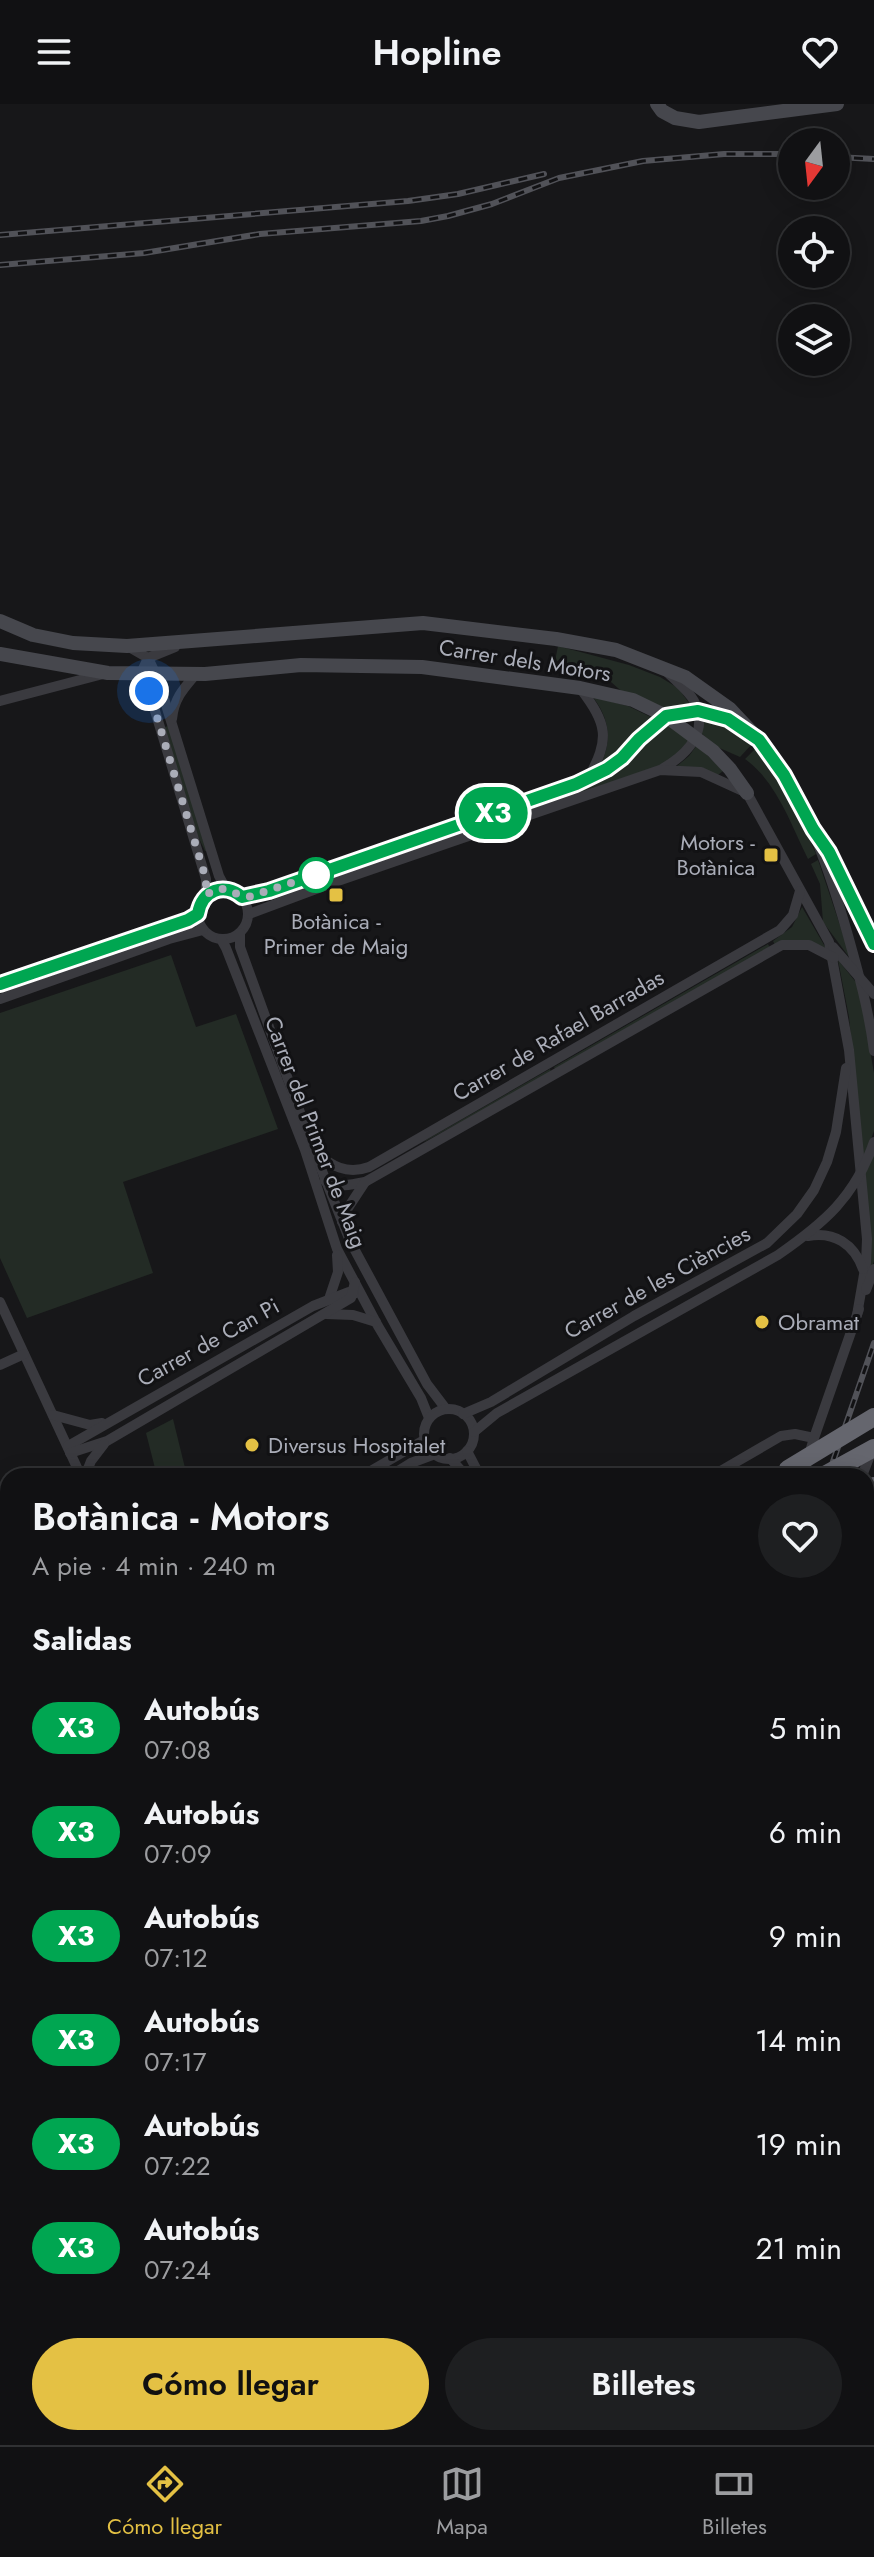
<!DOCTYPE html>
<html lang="es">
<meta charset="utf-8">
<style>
body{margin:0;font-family:Jost,sans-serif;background:#1e1f21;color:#f1f3f6;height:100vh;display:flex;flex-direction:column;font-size:30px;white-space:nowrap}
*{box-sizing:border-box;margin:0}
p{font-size:26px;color:#9c9da0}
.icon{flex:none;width:44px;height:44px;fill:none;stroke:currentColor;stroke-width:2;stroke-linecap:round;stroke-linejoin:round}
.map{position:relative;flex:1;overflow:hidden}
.sheet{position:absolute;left:0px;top:1364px;width:874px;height:978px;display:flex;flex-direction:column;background:#111113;border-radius:24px 24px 0 0;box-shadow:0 4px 20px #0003,0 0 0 2px #303133}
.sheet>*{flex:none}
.badge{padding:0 16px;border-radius:26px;font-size:28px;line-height:52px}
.needle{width:52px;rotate:195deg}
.controls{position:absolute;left:778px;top:24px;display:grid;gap:16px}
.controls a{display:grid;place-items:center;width:72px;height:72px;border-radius:50%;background:#111113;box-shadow:0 4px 20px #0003,0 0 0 2px #303133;font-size:40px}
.you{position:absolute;width:40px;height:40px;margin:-20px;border:6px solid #fff;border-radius:50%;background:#1a73e8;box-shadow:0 0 0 12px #1a73e833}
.map>.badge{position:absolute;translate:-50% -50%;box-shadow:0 0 0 4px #fff}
h2{padding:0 32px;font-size:30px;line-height:72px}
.round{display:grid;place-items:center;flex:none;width:84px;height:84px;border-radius:42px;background:#1e1f21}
.overview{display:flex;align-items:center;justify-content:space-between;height:136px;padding:0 32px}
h1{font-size:38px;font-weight:600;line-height:60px}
.button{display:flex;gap:16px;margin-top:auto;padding:16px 32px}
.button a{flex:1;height:92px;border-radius:48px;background:#e4c144;color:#111;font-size:32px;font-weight:600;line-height:92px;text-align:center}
.button a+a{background:#1e1f21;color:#f1f3f6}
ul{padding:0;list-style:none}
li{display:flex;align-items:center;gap:24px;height:104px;padding:0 32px}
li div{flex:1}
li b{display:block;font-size:30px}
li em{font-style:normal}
li .badge{min-width:88px;font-weight:700;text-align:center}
header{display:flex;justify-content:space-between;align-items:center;height:104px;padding:0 32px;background:#111113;font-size:36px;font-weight:600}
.tabs{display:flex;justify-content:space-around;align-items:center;height:112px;border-top:2px solid #303133;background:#111113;font-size:22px;color:#9c9da0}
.tabs a{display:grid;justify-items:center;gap:4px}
.tabs .selected{color:#e4c144}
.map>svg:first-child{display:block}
.green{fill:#232b25}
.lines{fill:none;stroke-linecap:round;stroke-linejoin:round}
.street{stroke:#3a3a3f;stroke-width:10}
.secondary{stroke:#46474d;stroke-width:14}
.highway{stroke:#65666e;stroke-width:18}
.rail-casing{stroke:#515258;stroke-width:6}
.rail{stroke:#121214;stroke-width:3;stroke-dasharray:9;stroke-linecap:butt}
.highway-bridge{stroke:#65666e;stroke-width:18}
.line-casing{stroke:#fff;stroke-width:18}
.line{stroke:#00a651;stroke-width:12}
.walk{stroke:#aaadb8;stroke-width:8;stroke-dasharray:0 14.4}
.poi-dot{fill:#e4c144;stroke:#121214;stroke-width:3}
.stop-dot{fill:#fff;stroke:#00a651;stroke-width:4}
.labels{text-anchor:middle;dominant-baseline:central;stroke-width:6;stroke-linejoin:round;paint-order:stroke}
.street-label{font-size:22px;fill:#aaadb8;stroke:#121214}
.poi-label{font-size:22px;fill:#aaadb8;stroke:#121214;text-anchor:start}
</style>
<header><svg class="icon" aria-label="menu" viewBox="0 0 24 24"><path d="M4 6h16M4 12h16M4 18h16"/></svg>Hopline<svg class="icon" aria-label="heart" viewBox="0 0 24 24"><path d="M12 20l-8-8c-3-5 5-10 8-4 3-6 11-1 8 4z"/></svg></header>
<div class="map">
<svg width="874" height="2341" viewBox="0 0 874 2341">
<rect width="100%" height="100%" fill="#171719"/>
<g class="green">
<path d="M558,542L629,561L660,573L678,584L692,603L670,610L626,591L596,565L555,557Z"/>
<path d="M593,593L628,602L657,616L619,652L597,666C613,641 611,617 593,593Z"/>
<path d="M704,612L730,621L752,640L740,653L715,642L701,629Z"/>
<path d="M666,620L690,636L670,658L581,689L579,684Z"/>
<path d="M169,622L207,747H205L195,726L164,623Z"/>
<path d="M697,641L723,667L718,671L676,663L689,652Z"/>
<path d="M756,644C783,676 800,712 816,750L808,755C791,721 777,678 745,655Z"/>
<path d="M572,686L574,691L275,795L274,791Z"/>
<path d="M818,756L852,857L823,818L820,780L811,760Z"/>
<path d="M802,803L827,846L795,836L775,841L773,837L792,823Z"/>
<path d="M768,840L770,844L556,967L554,963Z"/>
<path d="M171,851L196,923L236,910L278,1025L123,1078L153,1169L27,1214L0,1154V909Z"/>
<path d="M838,856L859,882L874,969V1027L863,1058L849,913Z"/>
<path d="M550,965L552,969L424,1038L426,1036Z"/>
<path d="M874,1046V1157L870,1170L865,1070Z"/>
<path d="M173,1315L187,1372H157L146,1329Z"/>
<path d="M8,1585V1765L0,1770V1588Z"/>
<path d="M866,1996H874V2080L866,2081Z"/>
<path d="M866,2091H874V2140H869Z"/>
<path d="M8,2185V2216L0,2217V2186Z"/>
</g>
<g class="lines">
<g class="street">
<path d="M129,543L148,554L158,575L219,772L226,785"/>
<path d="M175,543L148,554L141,569L149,587L206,775V791"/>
<path d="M580,584C608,621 610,634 588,675"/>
<path d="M0,597L103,570"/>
<path d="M172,615C174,595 183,585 196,570"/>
<path d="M662,665C686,651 710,628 694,597C689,587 676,577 668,569"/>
<path d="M819,734L829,748L874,840"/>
<circle cx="223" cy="810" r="25"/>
<path d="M242,793L289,780L576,680C592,674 610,666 623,653C648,629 660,608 698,607C718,607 744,622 758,635C765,642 770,652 776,660C811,711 830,769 847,828C858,867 869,907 874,947"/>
<path d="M249,810L332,779L660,666L701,668L747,689L829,838L849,946L867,1135L866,1159L857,1211"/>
<path d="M240,829V843L314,1047L350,1137L427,1280L446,1305"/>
<path d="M221,835L226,844L305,1046L337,1145L378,1222L421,1294L429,1314"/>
<path d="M833,843L874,890"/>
<path d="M0,880L188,816L198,810"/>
<path d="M0,895L169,835L203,826"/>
<path d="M314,1047C331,1062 347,1071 369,1063L780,826L793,811L800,787"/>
<path d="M325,1077C337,1085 352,1080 365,1078"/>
<path d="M342,1118L346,1107L365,1078L782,841H809L834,854"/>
<path d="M808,1132C834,1127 854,1140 863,1165"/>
<path d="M866,1186L874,1165"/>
<path d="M329,1195L338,1168L337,1151"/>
<path d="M0,1198L81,1372"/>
<path d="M326,1210L353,1211L376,1218"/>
<path d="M0,1261L24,1250"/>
<circle cx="449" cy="1330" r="25"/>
<path d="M463,1310L491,1298L634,1212L767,1139L797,1110L814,1086L827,1058L836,1028L846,964"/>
<path d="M53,1311L90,1321L102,1319"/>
<path d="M474,1328L497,1309L778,1151C824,1119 855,1093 874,1038"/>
<path d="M68,1342L313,1202L349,1188L354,1190"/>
<path d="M467,1347L480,1372"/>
<path d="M70,1349L107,1337L351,1194L355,1178"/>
<path d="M450,1354L466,1372"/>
<path d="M85,1372L91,1357L104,1340"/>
<path d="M362,1372L424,1336"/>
<path d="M390,1372L411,1359L435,1350"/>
<path d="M712,1372L781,1332L795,1330L814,1334"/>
<path d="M803,1372L814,1334L859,1205"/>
<path d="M862,1372L872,1346"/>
<path d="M866,1430L874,1415"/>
<path d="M0,1562L8,1558"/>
<path d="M0,1577L8,1574"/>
<path d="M0,1790L8,1785"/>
<path d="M0,1872L8,1867"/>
<path d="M716,2334L717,2341"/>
<path d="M551,2339L553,2334"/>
<path d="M217,2341L220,2334"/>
<path d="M293,2341L296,2334"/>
<path d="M455,2341L457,2334"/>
<path d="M469,2341L472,2334"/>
</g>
<g class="secondary">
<path d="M657,0L662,7L675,14L699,18L837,0"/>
<path d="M0,517L33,531L73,539L127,542L423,519L556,535L616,546L685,573L730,605L759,636"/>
<path d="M0,550L108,569L205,570L301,561L422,563L580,584L633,596L666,612L713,647L730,665L747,689"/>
</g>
<g class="highway">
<path d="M866,1386L874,1382"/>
<path d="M0,1806L8,1802"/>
<path d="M0,1855L8,1850"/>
</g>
<g class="rail-casing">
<g id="rail">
<path d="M836,53L874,55"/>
<path d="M0,131L408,97L458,90L544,70"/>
<path d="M0,161L144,149L260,130L421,117L448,112L492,100L559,74L643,57L724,50H792"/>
<path d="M828,1372L874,1239"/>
<path d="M490,2341L493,2334"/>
<path d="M503,2341L506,2334"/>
</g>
</g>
<use href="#rail" class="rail"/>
<g class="highway-bridge">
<path d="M788,1365L874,1313"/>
<path d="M823,1372L874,1344"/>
</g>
</g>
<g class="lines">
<g class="line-casing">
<path id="line" d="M0,880L188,816L198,810C202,786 224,778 242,793L269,787L576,680L607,665L622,654L639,635L666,612L698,607L728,615L759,636L784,671L813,725L829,748L874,840"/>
</g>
<use href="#line" class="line"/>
<path class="walk" d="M149,587L206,775V791C226,777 230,791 248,793L316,771"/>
</g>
<g class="poi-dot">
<rect x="763" y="743" width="16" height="16" rx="4"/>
<rect x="328" y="783" width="16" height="16" rx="4"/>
<circle cx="762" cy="1218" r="8"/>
<circle cx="252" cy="1341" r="8"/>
</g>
<circle class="stop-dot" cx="316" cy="771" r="16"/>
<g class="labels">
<g class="street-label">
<text transform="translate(525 556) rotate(9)">Carrer dels Motors</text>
<text transform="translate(558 931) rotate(-30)">Carrer de Rafael Barradas</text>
<text transform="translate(316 1028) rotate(69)">Carrer del Primer de Maig</text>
<text transform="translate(657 1178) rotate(-29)">Carrer de les Ciències</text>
<text transform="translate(208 1238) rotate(-29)">Carrer de Can Pi</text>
</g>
<g class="poi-label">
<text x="755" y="738" text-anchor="end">Motors -<tspan x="755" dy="25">Botànica</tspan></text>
<text x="336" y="817" text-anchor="middle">Botànica -<tspan x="336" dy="25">Primer de Maig</tspan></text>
<text x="778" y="1218">Obramat</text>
<text x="268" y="1341">Diversus Hospitalet</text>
</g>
</g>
</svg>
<div class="controls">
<a><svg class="needle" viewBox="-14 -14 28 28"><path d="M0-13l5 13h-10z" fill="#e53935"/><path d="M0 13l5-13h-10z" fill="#9c9da0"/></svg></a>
<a><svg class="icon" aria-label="locate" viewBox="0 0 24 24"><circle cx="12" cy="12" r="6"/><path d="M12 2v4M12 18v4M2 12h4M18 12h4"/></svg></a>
<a><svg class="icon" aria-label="layers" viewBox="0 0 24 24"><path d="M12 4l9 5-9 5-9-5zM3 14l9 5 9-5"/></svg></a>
</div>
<div class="you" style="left:149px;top:587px"></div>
<b class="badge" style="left:493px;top:709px;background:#00a651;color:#fff">X3</b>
<section class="sheet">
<div class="overview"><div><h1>Botànica - Motors</h1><p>A pie · 4 min · 240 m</p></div><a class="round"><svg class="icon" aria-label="heart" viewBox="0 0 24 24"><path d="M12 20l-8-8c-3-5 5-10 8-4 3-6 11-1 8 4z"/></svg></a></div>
<h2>Salidas</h2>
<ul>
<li><span class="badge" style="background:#00a651;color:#fff">X3</span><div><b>Autobús</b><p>07:08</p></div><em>5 min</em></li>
<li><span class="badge" style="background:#00a651;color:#fff">X3</span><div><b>Autobús</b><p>07:09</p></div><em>6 min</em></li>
<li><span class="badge" style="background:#00a651;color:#fff">X3</span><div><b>Autobús</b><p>07:12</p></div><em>9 min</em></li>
<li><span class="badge" style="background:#00a651;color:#fff">X3</span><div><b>Autobús</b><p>07:17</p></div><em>14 min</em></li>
<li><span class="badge" style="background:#00a651;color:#fff">X3</span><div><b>Autobús</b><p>07:22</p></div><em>19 min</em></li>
<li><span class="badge" style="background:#00a651;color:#fff">X3</span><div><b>Autobús</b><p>07:24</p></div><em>21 min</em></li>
</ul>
<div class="button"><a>Cómo llegar</a><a>Billetes</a></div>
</section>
</div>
<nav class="tabs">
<a class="selected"><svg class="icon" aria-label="directions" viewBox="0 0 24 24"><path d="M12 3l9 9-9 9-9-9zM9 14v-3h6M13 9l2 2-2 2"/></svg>Cómo llegar</a>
<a><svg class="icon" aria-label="map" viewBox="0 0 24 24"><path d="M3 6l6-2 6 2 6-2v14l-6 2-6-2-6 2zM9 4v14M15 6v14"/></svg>Mapa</a>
<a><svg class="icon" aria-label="tickets" viewBox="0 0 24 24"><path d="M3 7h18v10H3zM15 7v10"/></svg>Billetes</a>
</nav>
